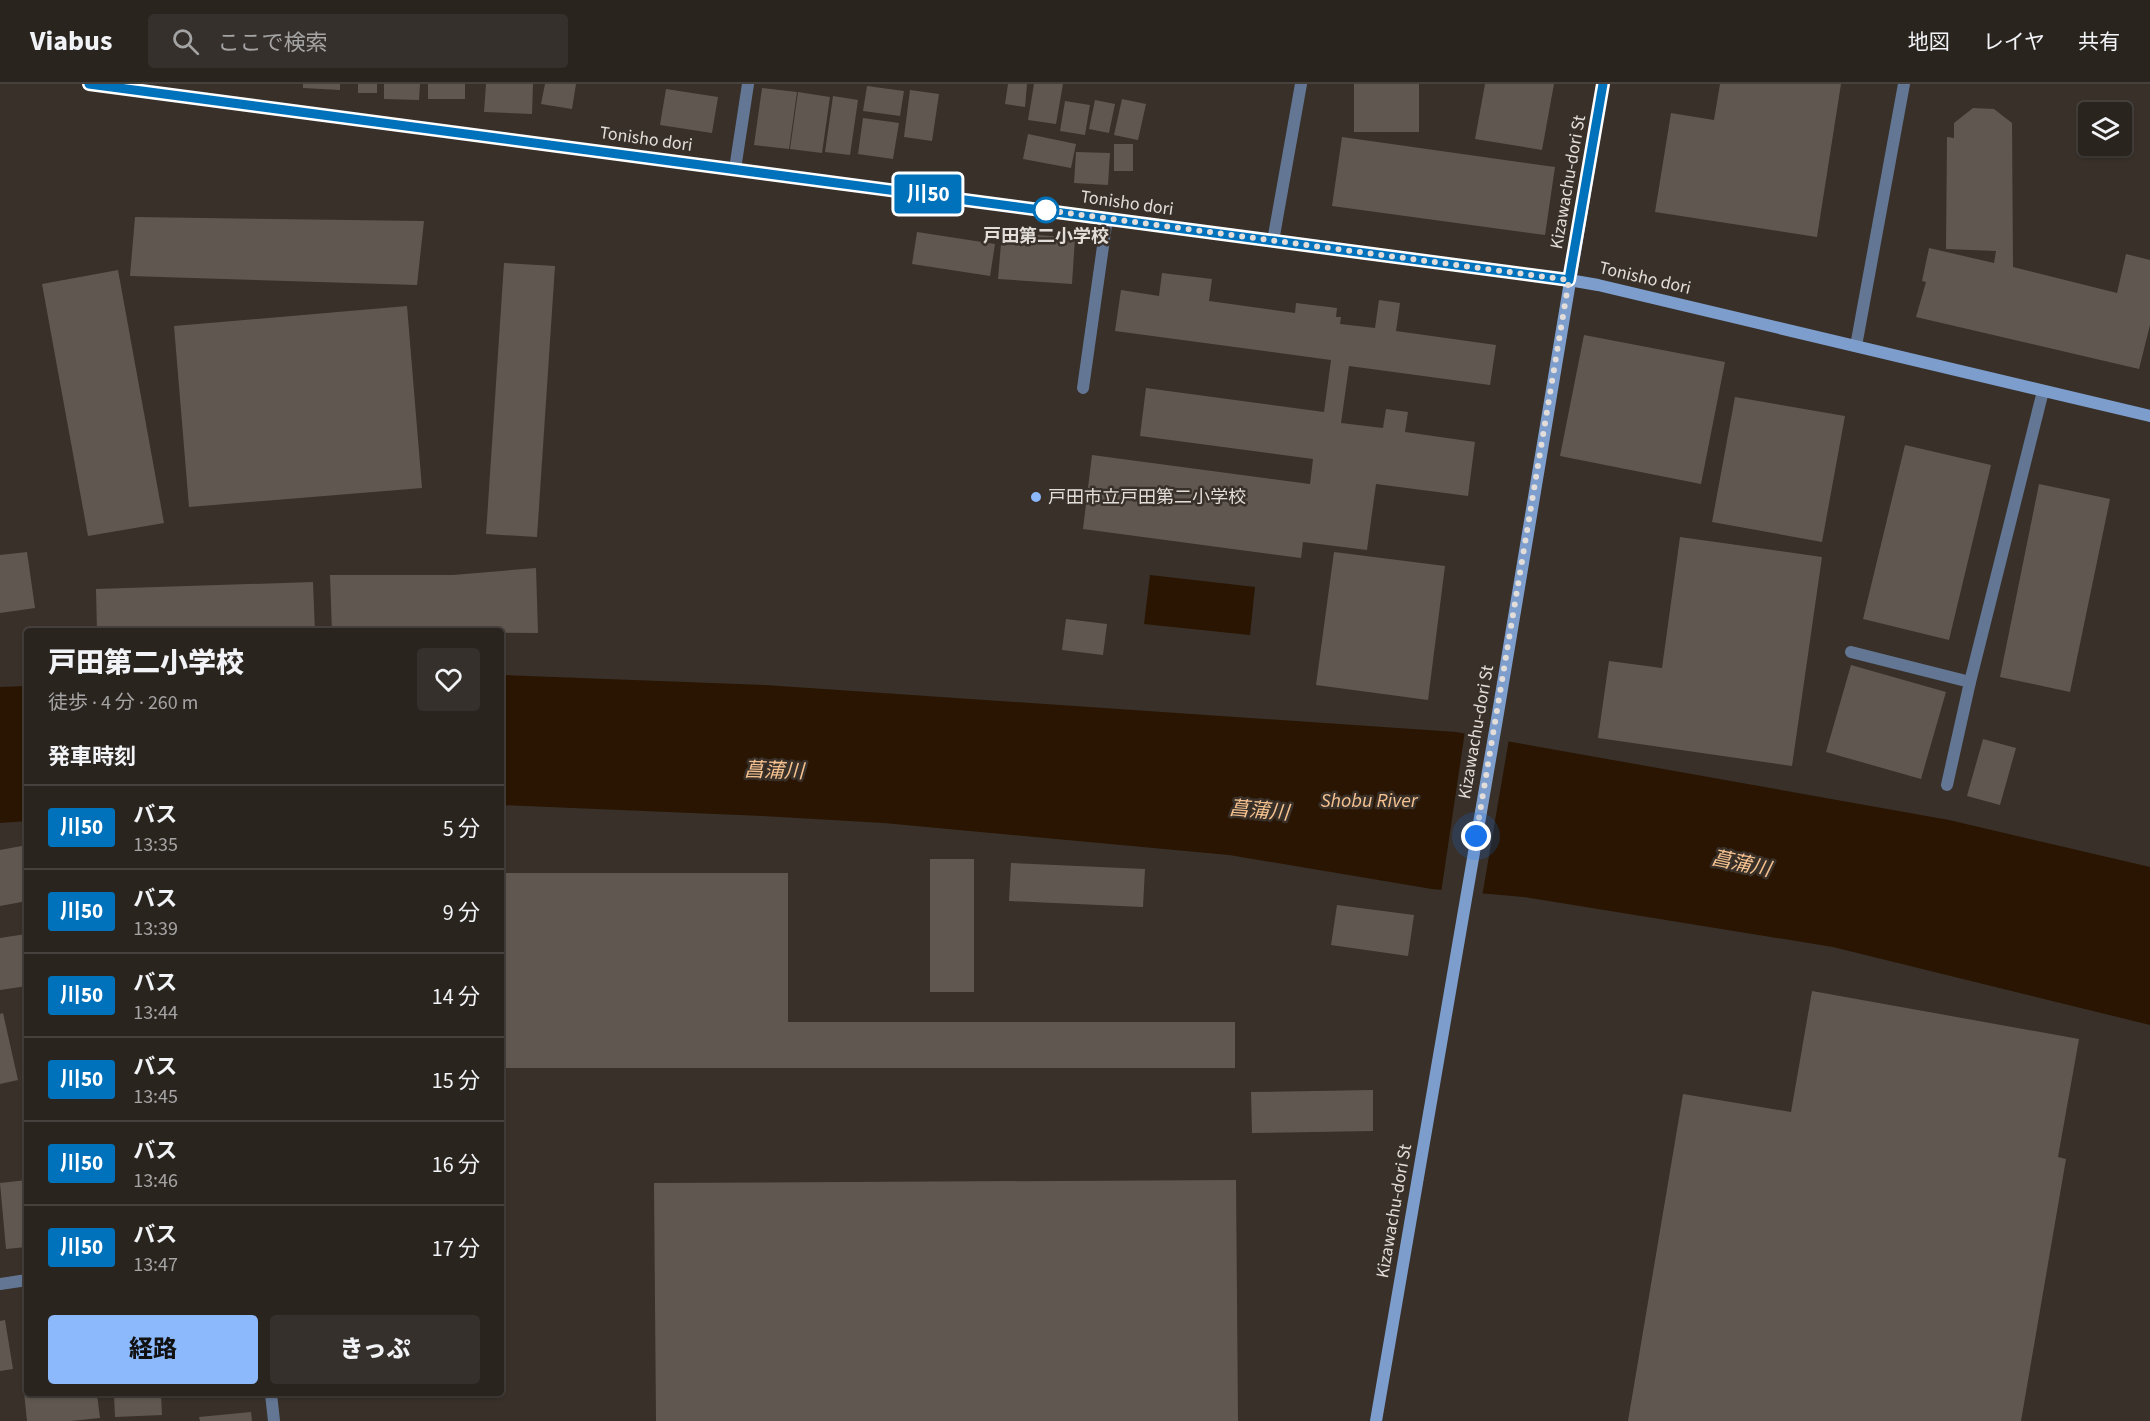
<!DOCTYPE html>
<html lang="ja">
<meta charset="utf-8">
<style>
body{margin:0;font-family:"Source Sans 3","Noto Sans JP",sans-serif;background:#36302c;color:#f1f3f6;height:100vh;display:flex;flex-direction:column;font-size:22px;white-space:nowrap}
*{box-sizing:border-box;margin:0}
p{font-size:20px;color:#a5a4a4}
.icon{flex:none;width:33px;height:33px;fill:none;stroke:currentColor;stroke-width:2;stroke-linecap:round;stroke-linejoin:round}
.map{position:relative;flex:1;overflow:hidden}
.drawer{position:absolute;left:24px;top:544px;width:480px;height:768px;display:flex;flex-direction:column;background:#2a241f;border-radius:6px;box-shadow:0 2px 4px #0004,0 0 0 2px #46413d}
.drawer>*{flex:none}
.badge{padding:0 12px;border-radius:4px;font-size:21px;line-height:39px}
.buttons{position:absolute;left:2078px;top:18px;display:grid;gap:12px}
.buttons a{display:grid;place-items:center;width:54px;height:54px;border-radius:6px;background:#2a241f;box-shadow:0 2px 4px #0004,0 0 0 2px #46413d;font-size:30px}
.you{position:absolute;width:30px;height:30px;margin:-15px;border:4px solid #fff;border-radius:50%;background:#1a73e8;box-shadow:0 0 0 9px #1a73e833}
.map>.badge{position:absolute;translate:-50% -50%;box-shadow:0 0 0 3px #fff}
h2{padding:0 24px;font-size:22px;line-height:54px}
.round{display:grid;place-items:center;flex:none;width:63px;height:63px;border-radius:6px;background:#36302c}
.head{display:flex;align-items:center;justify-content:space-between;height:102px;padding:0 24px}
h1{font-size:28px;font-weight:800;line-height:45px}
.button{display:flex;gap:12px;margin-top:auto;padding:12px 24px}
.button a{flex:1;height:69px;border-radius:6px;background:#8bb9fc;color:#111;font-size:24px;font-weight:800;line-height:69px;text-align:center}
.button a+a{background:#36302c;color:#f1f3f6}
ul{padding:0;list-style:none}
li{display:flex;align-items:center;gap:18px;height:84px;padding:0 24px;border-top:2px solid #46413d}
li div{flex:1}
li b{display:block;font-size:22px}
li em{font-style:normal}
li .badge{min-width:66px;font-weight:700;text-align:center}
header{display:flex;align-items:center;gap:36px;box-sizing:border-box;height:84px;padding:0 30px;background:#2a241f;border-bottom:2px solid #46413d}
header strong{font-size:28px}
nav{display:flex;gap:33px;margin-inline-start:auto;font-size:21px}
.search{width:420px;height:54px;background:#36302c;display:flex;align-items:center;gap:15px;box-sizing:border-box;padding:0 21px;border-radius:6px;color:#a5a4a4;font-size:22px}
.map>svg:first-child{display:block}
.water{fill:#291501}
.pier{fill:#383029}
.building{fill:#605850}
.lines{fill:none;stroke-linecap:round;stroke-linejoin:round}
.lane{stroke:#637795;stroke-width:12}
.street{stroke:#637795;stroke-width:12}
.secondary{stroke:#7d9ecd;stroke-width:12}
.line-casing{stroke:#fff;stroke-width:14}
.line{stroke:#0072bc;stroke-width:9}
.walk{stroke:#e3ddd9;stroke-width:6;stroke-dasharray:0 10.8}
.stop-dot{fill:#fff;stroke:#0072bc;stroke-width:3}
.poi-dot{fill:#8bb9fc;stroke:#383029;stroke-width:2}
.labels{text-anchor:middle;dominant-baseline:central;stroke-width:5;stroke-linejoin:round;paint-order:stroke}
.street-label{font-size:18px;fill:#e3ddd9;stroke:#383029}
.stop-label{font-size:18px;font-weight:bold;fill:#e3ddd9;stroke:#383029}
.poi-label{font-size:18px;fill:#e3ddd9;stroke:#383029;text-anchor:start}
.water-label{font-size:20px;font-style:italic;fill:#f6c290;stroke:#383029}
</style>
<header>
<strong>Viabus</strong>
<div class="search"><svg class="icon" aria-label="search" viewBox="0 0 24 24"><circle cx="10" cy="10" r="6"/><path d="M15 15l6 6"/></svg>ここで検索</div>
<nav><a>地図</a><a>レイヤ</a><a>共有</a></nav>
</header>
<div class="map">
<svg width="2150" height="1337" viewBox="0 0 2150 1337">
<rect width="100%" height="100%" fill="#383029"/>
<g class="water">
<path d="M1150,491L1255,503L1250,551L1144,540Z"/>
<path d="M501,591L765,601L1456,648L1949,736L2150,783V941L1833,863L1524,813L1432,805L1229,771L884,739L763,732L501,721Z"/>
<path d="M27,602V737L0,739V603Z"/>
</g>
<path class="pier" d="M1465,647L1509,655L1482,813L1441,809Z"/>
<g class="building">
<path d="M303,0H340V6L303,4Z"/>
<rect x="358" y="0" width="19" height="9"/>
<path d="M384,0H420L419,16L384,15Z"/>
<rect x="428" y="0" width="37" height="15"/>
<path d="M486,0H533L532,30L484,28Z"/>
<path d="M545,0H576L572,25L541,20Z"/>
<path d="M1008,0H1027L1025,23L1005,20Z"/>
<path d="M1034,0H1063L1056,40L1028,36Z"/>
<rect x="1354" y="0" width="65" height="48"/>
<path d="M1485,0H1554L1542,66L1475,55Z"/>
<path d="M1720,0H1841L1817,153L1655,128L1671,29L1714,36Z"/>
<path d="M867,2L904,7L900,32L863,27Z"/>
<path d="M762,4L797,8L789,65L754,61Z"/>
<path d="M666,5L718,13L712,49L660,41Z"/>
<path d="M910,6L939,10L932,57L904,53Z"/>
<path d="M798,8L830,13L822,69L790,65Z"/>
<path d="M833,12L858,16L850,71L825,68Z"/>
<path d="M1122,15L1146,20L1138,56L1114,51Z"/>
<path d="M1095,16L1115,20L1109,49L1089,45Z"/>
<path d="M1065,17L1090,21L1085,51L1060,47Z"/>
<path d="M1973,24L1994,25L2012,39L2013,183L2117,209L2126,170L2150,176V241L2139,285L1916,233L1926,198L1922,197L1929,164L1994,179L1996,167L1946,165L1947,53L1954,54V39Z"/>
<path d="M863,34L899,39L893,75L858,70Z"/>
<path d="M1028,50L1076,60L1071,84L1023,75Z"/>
<path d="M1342,53L1555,83L1545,151L1332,122Z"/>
<rect x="1114" y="60" width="19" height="27"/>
<path d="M1076,68L1110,69L1108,101L1074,99Z"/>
<path d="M135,133L424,137L417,201L130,192Z"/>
<path d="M917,148L995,160L990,192L912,180Z"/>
<path d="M1002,148L1075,154L1072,200L998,195Z"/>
<path d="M504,179L555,182L537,453L486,450Z"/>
<path d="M118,186L164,439L88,452L42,200Z"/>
<path d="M1162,189L1212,195L1209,217L1295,229L1296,219L1337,224L1336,233H1341L1340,240L1375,244L1379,216L1400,219L1396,247L1496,261L1490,301L1349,282L1341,339L1383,344L1386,325L1408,328L1405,348L1475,358L1468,412L1376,400L1367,466L1303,458L1301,474L1083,445L1092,371L1310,400L1313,375L1140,352L1146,304L1324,328L1331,276L1115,247L1121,206L1159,212Z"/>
<path d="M407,222L422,404L189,423L174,242Z"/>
<path d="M1584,251L1725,278L1701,400L1560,372Z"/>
<path d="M1735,313L1845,332L1822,458L1712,438Z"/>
<path d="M1905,361L1991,381L1949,556L1863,535Z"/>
<path d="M2039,400L2110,415L2070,608L2000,593Z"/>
<path d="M1680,453L1822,473L1792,682L1598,654L1609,577L1662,584Z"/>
<path d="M27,468L35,524L0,529V471Z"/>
<path d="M1334,468L1445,482L1428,616L1316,601Z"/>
<path d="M536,484L538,549L332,548L330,491H453Z"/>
<path d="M313,498L315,548H97L96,505Z"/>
<path d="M1066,535L1107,540L1103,571L1062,566Z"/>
<path d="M1851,581L1946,608L1921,695L1826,668Z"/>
<path d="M1983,655L2016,664L2000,721L1967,712Z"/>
<path d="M27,761V817L0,822V766Z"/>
<rect x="930" y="775" width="44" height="133"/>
<path d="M1011,779L1145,785L1143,823L1009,817Z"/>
<path d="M501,789H788V938H1235V984H501Z"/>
<path d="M1337,821L1414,831L1408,872L1331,861Z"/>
<path d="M26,850L27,902L0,906V854Z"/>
<path d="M1812,907L2079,955L2058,1073L2066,1075L2021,1337H1628L1683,1010L1791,1028Z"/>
<path d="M3,929L18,996L0,1000V930Z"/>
<path d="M1373,1006V1047L1252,1049L1251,1008Z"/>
<path d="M27,1096V1163L6,1165L0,1099Z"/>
<path d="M1236,1096L1238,1337H656L654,1099Z"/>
<path d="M5,1236L13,1285L0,1287V1237Z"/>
<path d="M27,1288V1310H97L100,1334L71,1337H27L22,1289Z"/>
<path d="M161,1310L162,1331L115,1333L114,1311Z"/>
<path d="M251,1328L252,1337H200L199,1333Z"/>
</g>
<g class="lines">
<g class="lane">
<path d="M1856,262L1904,0"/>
<path d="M1083,304L1107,134"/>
<path d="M1851,568L1970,598"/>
<path d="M1947,701L1970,598L2043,307"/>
</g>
<g class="street">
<path d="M735,85L748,0"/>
<path d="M1273,157L1301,0"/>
<path d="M0,1200L27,1196"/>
<path d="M271,1310L274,1337"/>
</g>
<g class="secondary">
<path d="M89,0L1569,196L1598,201L2150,332"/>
<path d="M1376,1337L1497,635L1603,0"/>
</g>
</g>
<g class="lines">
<g class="line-casing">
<path id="line" d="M89,0L1569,196L1603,0"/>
</g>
<use href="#line" class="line"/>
<path class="walk" d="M1046,126L1037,125L1569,196L1476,752"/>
</g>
<circle class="stop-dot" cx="1046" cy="126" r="12"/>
<circle class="poi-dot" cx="1036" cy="413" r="6"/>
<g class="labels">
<g class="street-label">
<text transform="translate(646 55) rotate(8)">Tonisho dori</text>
<text transform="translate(1568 98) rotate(-80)">Kizawachu-dori St</text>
<text transform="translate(1127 119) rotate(8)">Tonisho dori</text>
<text transform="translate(1645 194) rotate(13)">Tonisho dori</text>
<text transform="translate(1476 648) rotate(-80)">Kizawachu-dori St</text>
<text transform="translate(1394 1127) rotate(-80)">Kizawachu-dori St</text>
</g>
<g class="stop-label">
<text x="1046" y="152">戸田第二小学校</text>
</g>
<g class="poi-label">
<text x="1048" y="413">戸田市立戸田第二小学校</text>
</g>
<g class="water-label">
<text transform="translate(774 687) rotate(2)">菖蒲川</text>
<text x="1369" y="717">Shobu River</text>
<text transform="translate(1259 727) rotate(5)">菖蒲川</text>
<text transform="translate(1741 780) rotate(12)">菖蒲川</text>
</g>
</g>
</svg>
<div class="buttons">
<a><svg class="icon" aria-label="layers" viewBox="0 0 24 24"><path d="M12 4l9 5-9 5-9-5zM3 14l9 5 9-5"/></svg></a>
</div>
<div class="you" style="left:1476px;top:752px"></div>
<b class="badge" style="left:928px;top:110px;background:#0072bc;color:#fff">川50</b>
<section class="drawer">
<div class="head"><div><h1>戸田第二小学校</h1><p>徒歩 · 4 分 · 260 m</p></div><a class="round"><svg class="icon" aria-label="heart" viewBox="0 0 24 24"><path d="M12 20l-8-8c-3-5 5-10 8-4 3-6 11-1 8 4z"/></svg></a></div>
<h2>発車時刻</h2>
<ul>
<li><span class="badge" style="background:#0072bc;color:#fff">川50</span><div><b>バス</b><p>13:35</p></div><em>5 分</em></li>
<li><span class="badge" style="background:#0072bc;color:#fff">川50</span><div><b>バス</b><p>13:39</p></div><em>9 分</em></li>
<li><span class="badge" style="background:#0072bc;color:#fff">川50</span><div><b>バス</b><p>13:44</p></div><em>14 分</em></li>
<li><span class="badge" style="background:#0072bc;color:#fff">川50</span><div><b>バス</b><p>13:45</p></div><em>15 分</em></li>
<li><span class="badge" style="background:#0072bc;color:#fff">川50</span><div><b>バス</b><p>13:46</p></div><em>16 分</em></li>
<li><span class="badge" style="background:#0072bc;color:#fff">川50</span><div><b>バス</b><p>13:47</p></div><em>17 分</em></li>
</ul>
<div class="button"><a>経路</a><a>きっぷ</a></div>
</section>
</div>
